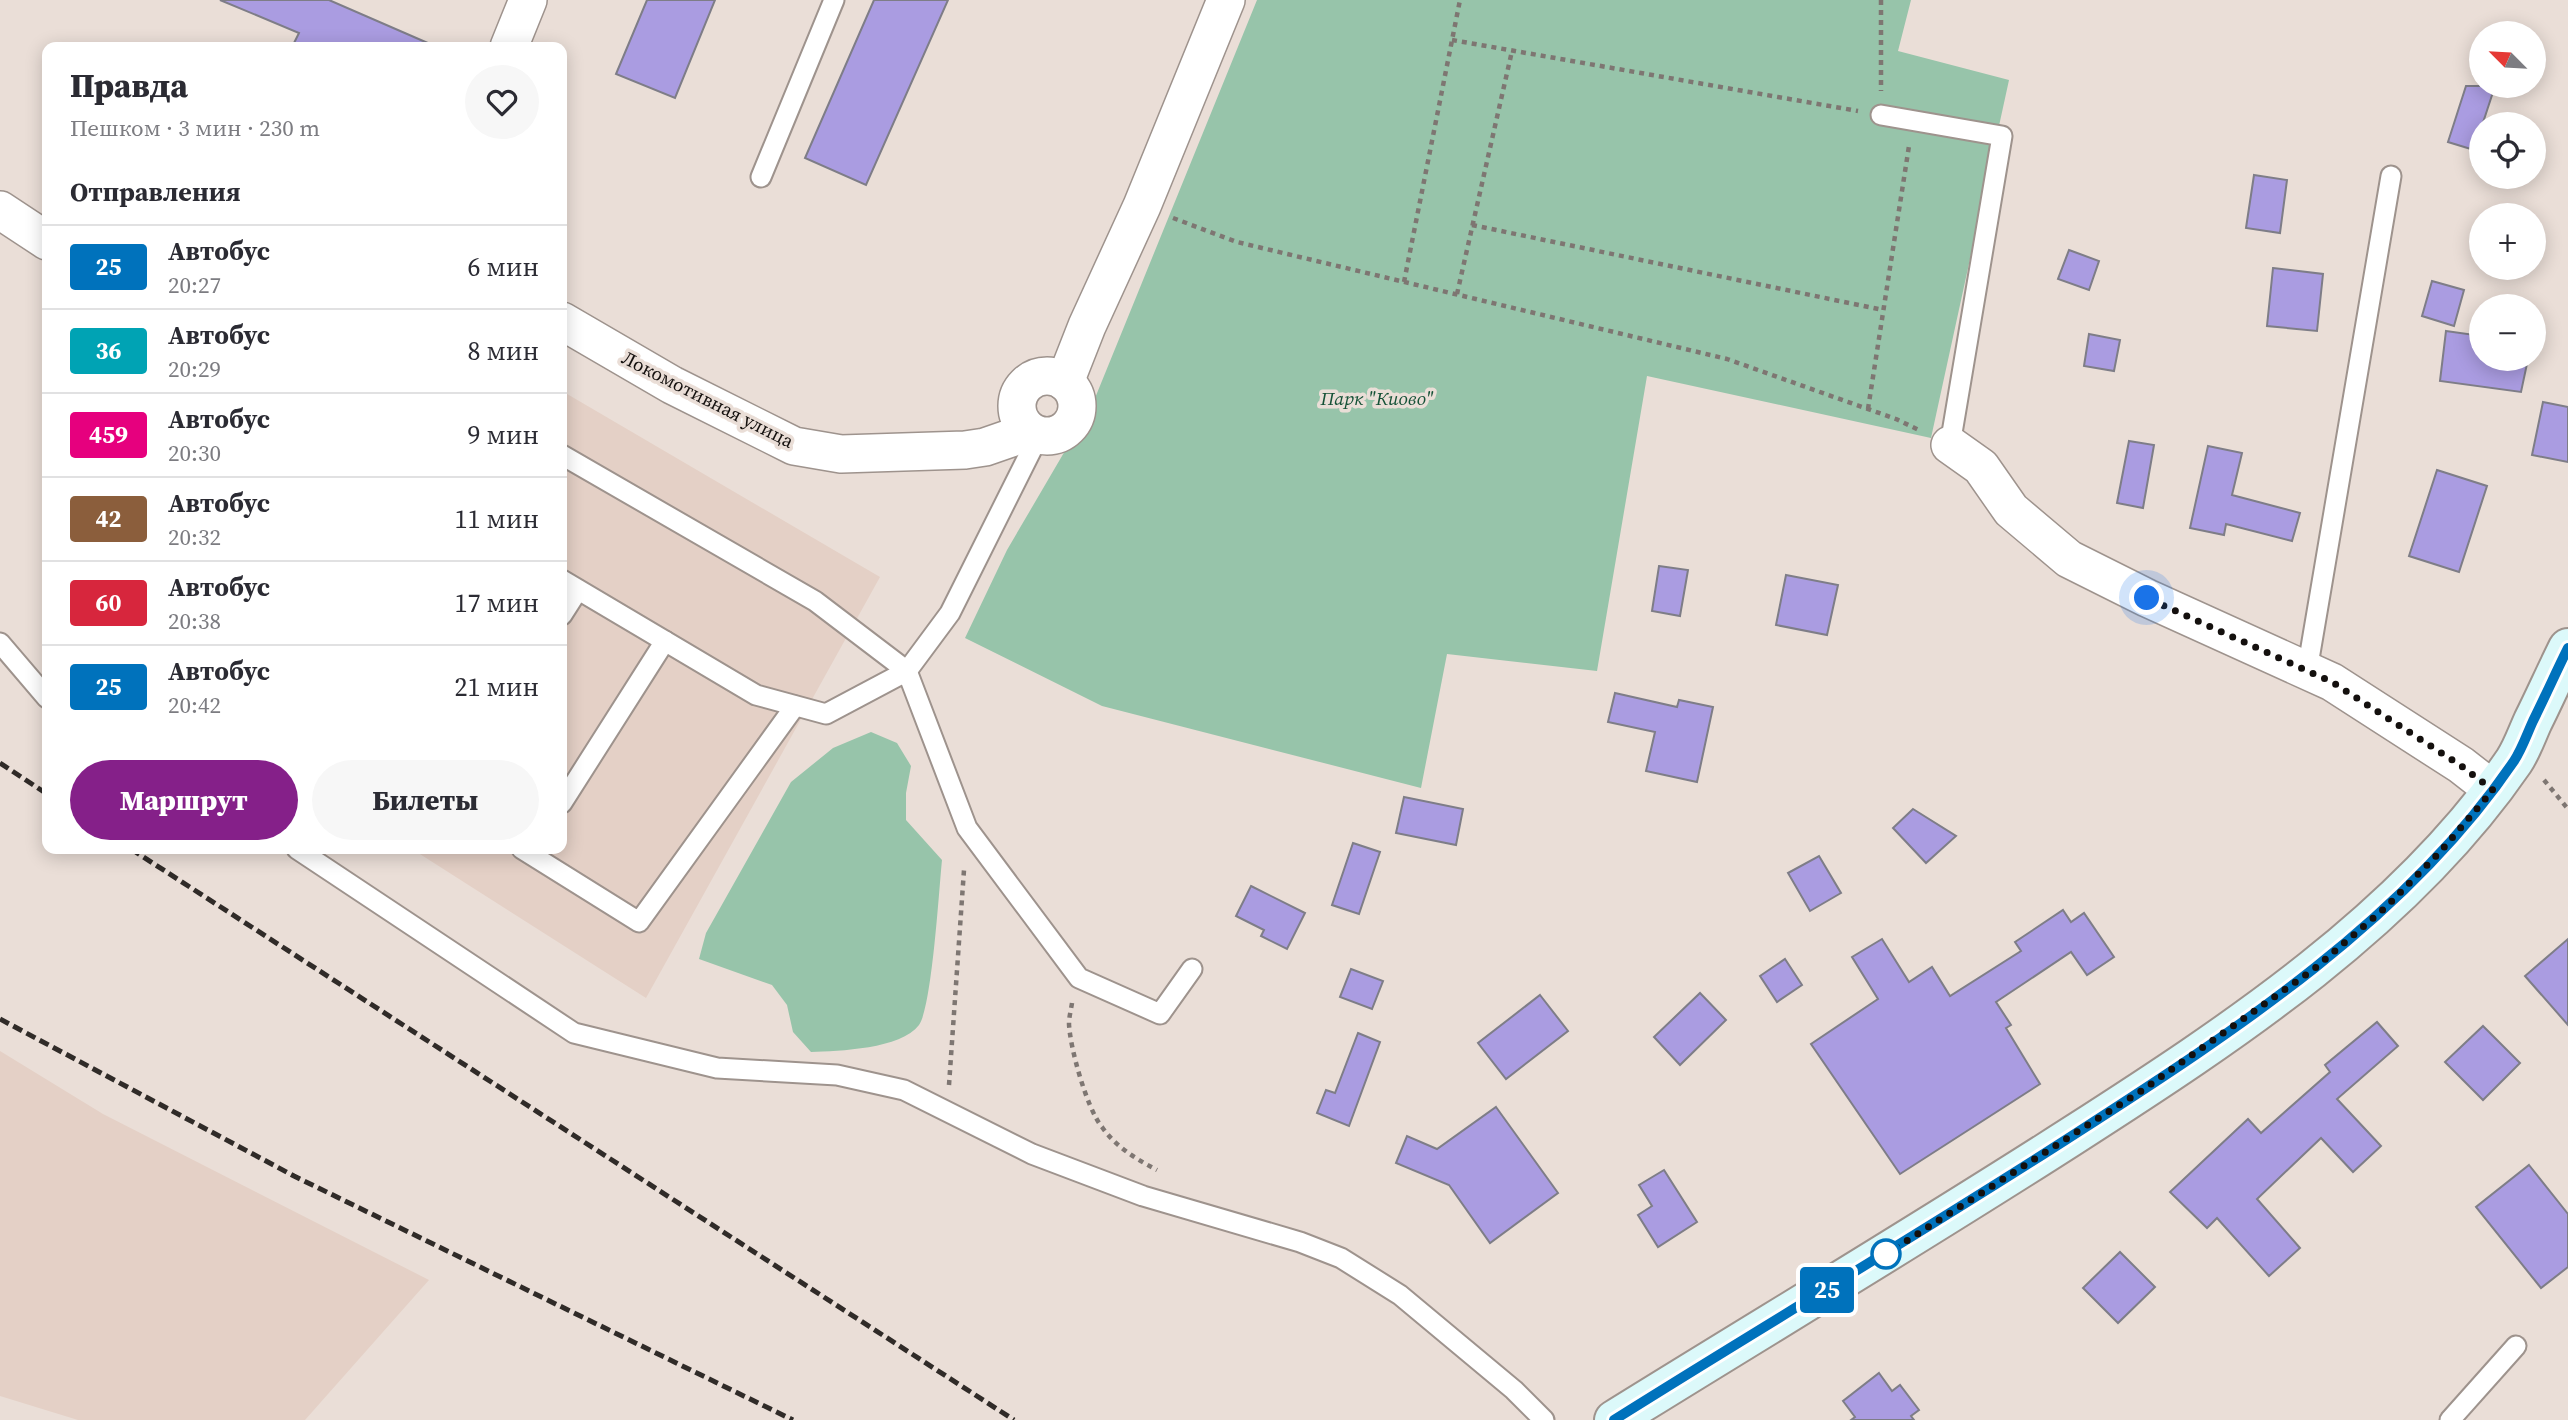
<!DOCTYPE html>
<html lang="ru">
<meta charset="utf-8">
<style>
body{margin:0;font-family:"Source Serif 4",serif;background:#f7f7f7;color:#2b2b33;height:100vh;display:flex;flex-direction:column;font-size:26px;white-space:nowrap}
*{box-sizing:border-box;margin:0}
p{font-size:23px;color:#7c7c81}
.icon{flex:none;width:38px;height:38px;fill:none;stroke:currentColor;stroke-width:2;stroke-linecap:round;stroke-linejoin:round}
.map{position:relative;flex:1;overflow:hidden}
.side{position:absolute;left:42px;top:42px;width:525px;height:812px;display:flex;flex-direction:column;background:#fff;border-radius:14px;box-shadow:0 4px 18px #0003}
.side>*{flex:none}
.badge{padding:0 14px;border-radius:5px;font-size:24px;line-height:46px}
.needle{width:46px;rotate:294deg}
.tools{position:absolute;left:2469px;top:21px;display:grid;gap:14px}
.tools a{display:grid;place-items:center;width:77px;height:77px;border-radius:50%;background:#fff;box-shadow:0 4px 18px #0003;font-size:35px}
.you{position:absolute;width:35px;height:35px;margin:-18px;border:5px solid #fff;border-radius:50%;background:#1a73e8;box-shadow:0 0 0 10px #1a73e833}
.map>.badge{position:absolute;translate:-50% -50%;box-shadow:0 0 0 4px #fff}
h2{padding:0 28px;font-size:26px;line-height:63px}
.round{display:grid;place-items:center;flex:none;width:74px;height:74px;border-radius:37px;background:#f7f7f7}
.head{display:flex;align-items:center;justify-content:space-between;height:119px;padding:0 28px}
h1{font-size:33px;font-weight:800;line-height:52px}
.cta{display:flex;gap:14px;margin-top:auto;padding:14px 28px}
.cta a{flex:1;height:80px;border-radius:42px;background:#852089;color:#fff;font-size:28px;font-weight:800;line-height:80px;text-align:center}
.cta a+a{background:#f7f7f7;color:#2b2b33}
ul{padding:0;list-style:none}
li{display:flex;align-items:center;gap:21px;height:84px;padding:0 28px;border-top:2px solid #e1e1e2}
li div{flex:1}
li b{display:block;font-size:26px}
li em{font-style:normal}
li .badge{min-width:77px;font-weight:700;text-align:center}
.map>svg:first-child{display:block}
.built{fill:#e4d0c6}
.green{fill:#97c4aa}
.building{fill:#aa9ce1;stroke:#7e7d87;stroke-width:2}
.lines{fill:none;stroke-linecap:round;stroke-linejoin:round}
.lane-casing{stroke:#9e938d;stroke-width:23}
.street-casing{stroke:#9e938d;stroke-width:40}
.secondary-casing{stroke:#9e938d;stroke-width:42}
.path{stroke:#7e7672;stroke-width:4.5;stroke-dasharray:5 5;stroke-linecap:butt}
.lane{stroke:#fff;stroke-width:19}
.street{stroke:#fff;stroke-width:37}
.secondary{stroke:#dcf9fa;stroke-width:38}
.rail{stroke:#302b28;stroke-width:5;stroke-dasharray:10 5;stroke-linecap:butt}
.line-casing{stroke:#fff;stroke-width:16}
.line{stroke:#0072bc;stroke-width:10}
.walk{stroke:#14100e;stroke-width:7;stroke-dasharray:0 12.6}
.stop-dot{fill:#fff;stroke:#0072bc;stroke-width:3.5}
.labels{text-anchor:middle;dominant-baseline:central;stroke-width:7;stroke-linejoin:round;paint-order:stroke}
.park-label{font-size:19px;font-style:italic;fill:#145136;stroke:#eaded7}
.street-label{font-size:19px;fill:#14100e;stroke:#eaded7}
</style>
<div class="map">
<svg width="2568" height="1420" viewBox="0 0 2568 1420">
<rect width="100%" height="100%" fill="#eaded7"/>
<g class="built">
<path d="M562,391L880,577L646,998L412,849H562Z"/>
<path d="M0,1051L103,1114L429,1280L305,1420H78L0,1396Z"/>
</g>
<g class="green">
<path d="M1257,0H1911L1898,51L2009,80L1931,438L1647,376L1597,671L1447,654L1421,788L1102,706L965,638L1007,550L1093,403Z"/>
<path d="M871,732L897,743L911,766L906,793V820L942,860C939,890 932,1007 919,1025C901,1049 839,1051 811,1052L793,1032L787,1005L772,985L699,959L706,933L791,782L833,748Z"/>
</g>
<g class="building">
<path d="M220,0H329L437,47H292L299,33Z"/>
<path d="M647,0H715L675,98L616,74Z"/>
<path d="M874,0H948L866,185L805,158Z"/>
<path d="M2466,86H2495L2474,150L2448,142Z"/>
<path d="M2254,175L2287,180L2280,233L2246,228Z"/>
<path d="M2069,250L2099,261L2089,290L2058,279Z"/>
<path d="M2273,268L2323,274L2317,331L2267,326Z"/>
<path d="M2432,281L2464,290L2454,326L2422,316Z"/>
<path d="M2446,331L2482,336V359H2528L2521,392L2440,381Z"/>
<path d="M2089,334L2120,340L2114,371L2084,366Z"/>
<path d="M2543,402L2568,407V462L2532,455Z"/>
<path d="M2129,441L2154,445L2143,508L2117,503Z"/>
<path d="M2208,446L2242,453L2232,495L2300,513L2292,541L2226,524L2224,535L2190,528Z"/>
<path d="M2437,470L2487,486L2459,572L2409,556Z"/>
<path d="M1659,566L1688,570L1680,616L1652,611Z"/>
<path d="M1786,575L1838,585L1827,635L1776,625Z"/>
<path d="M1615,693L1677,707L1679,700L1713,707L1697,782L1646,771L1655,732L1608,722Z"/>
<path d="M1404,797L1463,809L1456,845L1396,833Z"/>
<path d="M1913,809L1956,836L1926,863L1893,828Z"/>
<path d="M1353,843L1380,852L1359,914L1332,905Z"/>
<path d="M1819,856L1841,893L1810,911L1788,873Z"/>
<path d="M1251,886L1305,913L1287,949L1261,936L1264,930L1236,916Z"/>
<path d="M2063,910L2071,922L2084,913L2114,957L2087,975L2071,952L1996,1002L2011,1025L2006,1028L2040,1084L1900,1174L1811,1044L1878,999L1852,957L1882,939L1909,982L1932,967L1950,996L2021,951L2015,942Z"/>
<path d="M2568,939V1025L2525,976Z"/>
<path d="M1785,959L1802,985L1777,1002L1760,976Z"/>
<path d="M1351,969L1383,981L1372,1009L1340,997Z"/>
<path d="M1700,993L1726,1020L1680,1065L1654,1037Z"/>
<path d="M1540,995L1568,1031L1506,1079L1478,1043Z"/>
<path d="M2377,1022L2398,1046L2337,1099L2381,1146L2353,1172L2321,1138L2257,1199L2300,1248L2269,1276L2217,1218L2207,1228L2170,1192L2248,1119L2261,1133L2330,1072L2325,1065Z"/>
<path d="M2483,1026L2520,1063L2483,1100L2445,1062Z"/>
<path d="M1358,1033L1380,1042L1349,1126L1317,1113L1326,1090L1335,1093Z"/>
<path d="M1496,1107L1558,1193L1490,1243L1449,1185L1396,1163L1407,1136L1437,1149Z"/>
<path d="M2529,1165L2568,1214V1267L2541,1288L2476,1207Z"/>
<path d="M1664,1170L1697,1222L1658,1247L1638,1215L1652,1206L1639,1185Z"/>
<path d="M2120,1252L2155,1287L2118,1323L2083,1288Z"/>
<path d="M1879,1373L1892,1391L1900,1385L1919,1410L1911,1416L1914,1420H1851L1855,1417L1843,1401Z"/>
</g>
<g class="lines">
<g class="lane-casing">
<g id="lane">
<path d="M1881,115L2002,136L1950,445"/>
<path d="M761,177L834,0"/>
<path d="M562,455L815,601L907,671L950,613L1039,435"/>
<path d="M562,580L756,695L826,714L907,671L967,828L1079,978L1160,1014L1192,969"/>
<path d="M562,615L578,590"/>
<path d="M0,643L47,698"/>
<path d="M2307,671L2391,176"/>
<path d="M562,803L665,641"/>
<path d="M297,849L574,1033L717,1068L837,1075L904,1090L1032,1154L1143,1196L1300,1242L1341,1258L1400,1295L1514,1390L1544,1420"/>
<path d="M522,849L639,922L795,706"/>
<path d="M2450,1420L2516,1346"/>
</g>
</g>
<g class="street-casing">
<g id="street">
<path d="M509,47L528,0"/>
<path d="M0,210L47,241"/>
<path d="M562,321L672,385L794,446L841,454L965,450L985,447L1011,438L1025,427"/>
<circle cx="1047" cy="406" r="30"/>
<path d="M1065,382L1087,326L1142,206L1226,0"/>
<path d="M1950,445L1981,467L2011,510L2069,559L2147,598L2332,682L2461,765L2493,790"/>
</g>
</g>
<g class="secondary-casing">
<path id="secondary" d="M1614,1420C1767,1325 1921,1233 2072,1136C2231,1034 2406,919 2514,761C2522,749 2527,734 2533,721C2545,697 2556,672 2568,648"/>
</g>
<g class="path">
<path d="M1881,0V91"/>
<path d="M1452,40L1858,111"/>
<path d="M1173,218L1237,242L1727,359L1896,419L1921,431"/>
<path d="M1472,225L1883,310"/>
<path d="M1404,282L1460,0"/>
<path d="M1457,294L1512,51"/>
<path d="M1868,409L1909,146"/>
<path d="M2544,780L2568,809"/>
<path d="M1072,1003C1071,1010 1069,1017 1069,1024C1070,1048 1087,1109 1102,1127C1116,1147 1136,1159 1157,1170"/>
<path d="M949,1085L964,870"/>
</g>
<use href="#lane" class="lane"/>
<use href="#street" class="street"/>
<use href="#secondary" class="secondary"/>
<g class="rail">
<path d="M0,763L47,794"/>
<path d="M131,849L1014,1420"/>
<path d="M0,1019L294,1176L793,1420"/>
</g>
</g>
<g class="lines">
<g class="line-casing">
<path id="line" d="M1614,1420C1768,1323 1925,1231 2078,1132C2235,1031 2408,918 2514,761C2522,749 2527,734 2533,721C2545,697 2556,672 2568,648"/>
</g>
<use href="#line" class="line"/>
<path class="walk" d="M1886,1254L2141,1091L2314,969L2386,907L2440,852L2493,790L2460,765L2332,682L2147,598"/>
</g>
<circle class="stop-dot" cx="1886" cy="1254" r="14"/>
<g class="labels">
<g class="park-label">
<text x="1377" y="398">Парк "Киово"</text>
</g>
<g class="street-label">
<text transform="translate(708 399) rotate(27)">Локомотивная улица</text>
</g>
</g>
</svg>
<div class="tools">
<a><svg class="needle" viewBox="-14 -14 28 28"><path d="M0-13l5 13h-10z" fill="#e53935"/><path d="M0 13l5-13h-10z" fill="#7c7c81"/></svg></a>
<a><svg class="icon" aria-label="locate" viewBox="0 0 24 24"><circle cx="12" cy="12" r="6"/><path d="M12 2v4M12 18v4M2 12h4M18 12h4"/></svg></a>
<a>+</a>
<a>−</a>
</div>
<div class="you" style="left:2147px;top:598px"></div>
<b class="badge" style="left:1827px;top:1290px;background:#0072bc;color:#fff">25</b>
<section class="side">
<div class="head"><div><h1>Правда</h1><p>Пешком · 3 мин · 230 m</p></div><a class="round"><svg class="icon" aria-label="heart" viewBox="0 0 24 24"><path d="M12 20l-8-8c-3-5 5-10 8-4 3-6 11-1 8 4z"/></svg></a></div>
<h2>Отправления</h2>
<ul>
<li><span class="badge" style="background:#0072bc;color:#fff">25</span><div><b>Автобус</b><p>20:27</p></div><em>6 мин</em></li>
<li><span class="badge" style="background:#00a3b4;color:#fff">36</span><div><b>Автобус</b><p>20:29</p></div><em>8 мин</em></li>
<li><span class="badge" style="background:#e6007e;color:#fff">459</span><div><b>Автобус</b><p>20:30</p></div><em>9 мин</em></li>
<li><span class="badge" style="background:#8b5e3c;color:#fff">42</span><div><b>Автобус</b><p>20:32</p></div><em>11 мин</em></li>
<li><span class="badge" style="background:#d7263d;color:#fff">60</span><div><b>Автобус</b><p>20:38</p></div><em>17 мин</em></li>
<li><span class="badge" style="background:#0072bc;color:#fff">25</span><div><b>Автобус</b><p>20:42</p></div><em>21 мин</em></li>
</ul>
<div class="cta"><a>Маршрут</a><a>Билеты</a></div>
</section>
</div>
